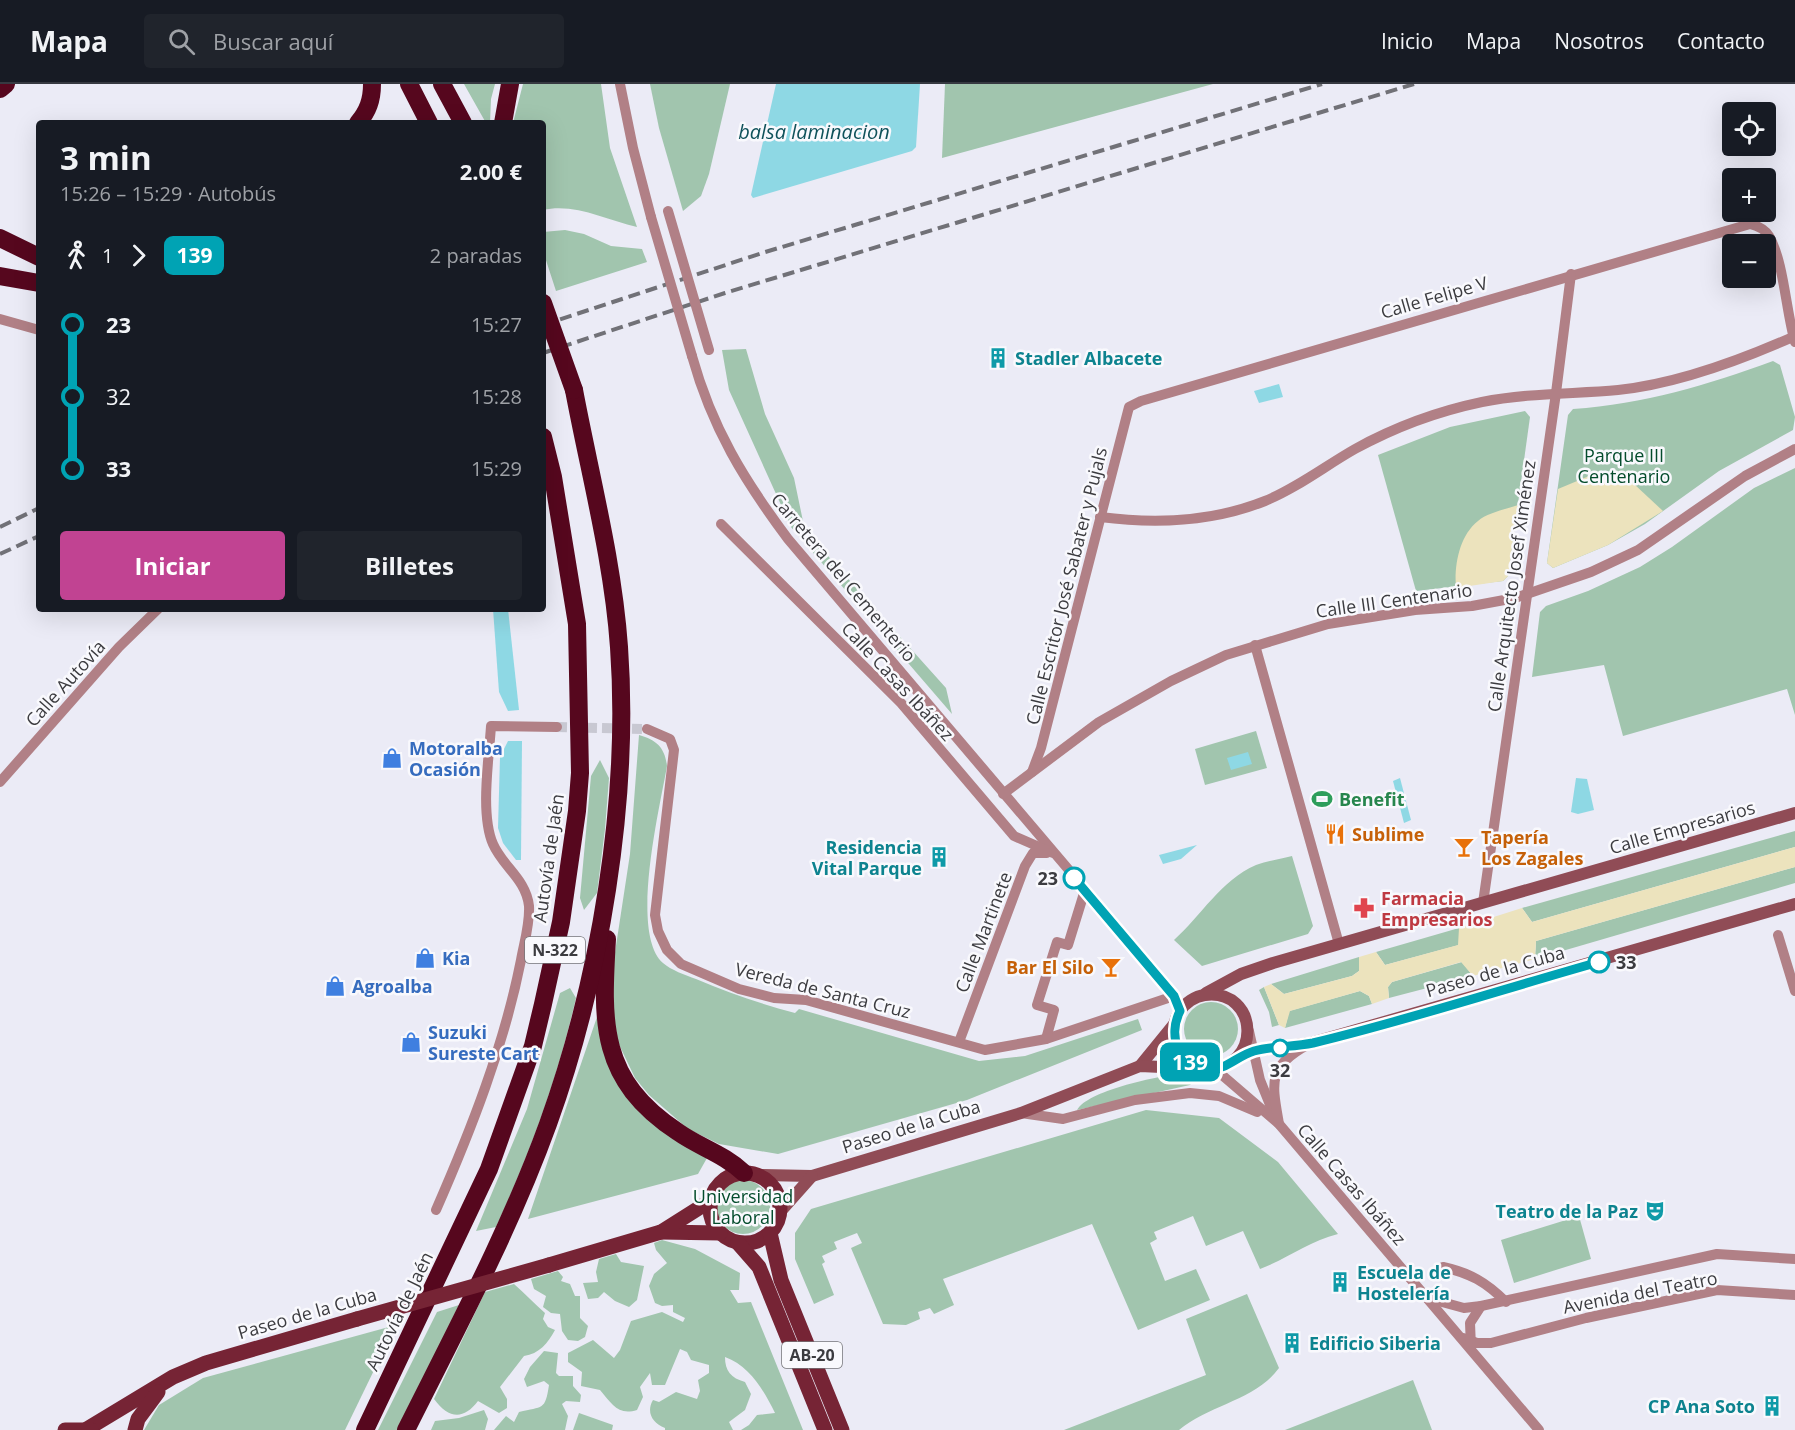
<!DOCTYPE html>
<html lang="es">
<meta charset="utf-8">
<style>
body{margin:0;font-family:"Open Sans",sans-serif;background:#20242c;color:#f1f3f6;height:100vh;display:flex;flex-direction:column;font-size:22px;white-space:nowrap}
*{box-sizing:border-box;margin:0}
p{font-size:20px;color:#9ea1a6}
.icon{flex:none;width:33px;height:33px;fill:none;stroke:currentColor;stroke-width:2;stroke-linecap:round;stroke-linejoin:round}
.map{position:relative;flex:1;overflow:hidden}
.details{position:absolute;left:36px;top:36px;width:510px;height:492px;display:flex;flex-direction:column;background:#171b24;border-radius:6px;box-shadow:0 6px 24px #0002}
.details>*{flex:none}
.badge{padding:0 12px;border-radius:9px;font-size:21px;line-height:39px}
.buttons{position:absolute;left:1722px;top:18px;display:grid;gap:12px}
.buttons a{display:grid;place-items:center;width:54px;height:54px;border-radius:6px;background:#171b24;box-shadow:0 6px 24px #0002;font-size:30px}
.map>.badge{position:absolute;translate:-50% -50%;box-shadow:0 0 0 3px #fff}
.legs{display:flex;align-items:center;gap:9px;height:66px;padding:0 24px;font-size:20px}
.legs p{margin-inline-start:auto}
.summary{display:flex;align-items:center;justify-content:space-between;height:102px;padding:0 24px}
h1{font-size:33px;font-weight:700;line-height:45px}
.primary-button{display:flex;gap:12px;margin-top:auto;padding:12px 24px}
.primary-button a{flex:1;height:69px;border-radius:6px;background:#c14392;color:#fff;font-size:24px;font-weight:700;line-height:69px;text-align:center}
.primary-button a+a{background:#20242c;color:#f1f3f6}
ul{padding:0 24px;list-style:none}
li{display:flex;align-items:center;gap:21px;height:72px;font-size:22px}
li i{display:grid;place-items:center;width:9px;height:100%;margin:0 8px;background:currentColor}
li i::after{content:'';width:15px;height:15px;margin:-8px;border:4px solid;border-radius:50%;background:#171b24}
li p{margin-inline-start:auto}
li:first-child i{background:linear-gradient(#0000 50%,currentColor 0)}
li:last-child i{background:linear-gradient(currentColor 50%,#0000 0)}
header{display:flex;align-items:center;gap:36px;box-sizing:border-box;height:84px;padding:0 30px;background:#171b24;border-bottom:2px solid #363941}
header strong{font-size:28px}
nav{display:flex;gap:33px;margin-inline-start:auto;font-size:21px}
.search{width:420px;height:54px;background:#20242c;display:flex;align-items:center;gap:15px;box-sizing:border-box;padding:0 21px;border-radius:6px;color:#9ea1a6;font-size:22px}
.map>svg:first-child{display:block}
.green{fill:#a1c5ae}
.sand{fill:#ece3bd}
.water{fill:#8ed8e4}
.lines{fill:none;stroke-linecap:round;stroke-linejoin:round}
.street-tunnel{stroke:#c8c8d2;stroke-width:10;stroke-dasharray:10 5;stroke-linecap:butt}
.street{stroke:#b18086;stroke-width:10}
.secondary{stroke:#904c56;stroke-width:12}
.primary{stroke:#762435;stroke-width:15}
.highway{stroke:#56071e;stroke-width:18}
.rail{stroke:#717177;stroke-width:4;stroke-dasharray:12 6;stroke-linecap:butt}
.street-bridge{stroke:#b18086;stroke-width:10}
.primary-bridge{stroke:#762435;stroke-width:15}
.highway-bridge{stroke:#56071e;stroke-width:18}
.line-1-casing{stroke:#fff;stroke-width:14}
.line-1{stroke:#00a3b4;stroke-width:9}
.stop-1-dot{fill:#fff;stroke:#00a3b4;stroke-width:3}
.labels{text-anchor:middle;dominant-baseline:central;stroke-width:5;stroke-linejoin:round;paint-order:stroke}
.shield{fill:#f9f9fd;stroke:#757579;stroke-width:1.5}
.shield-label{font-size:16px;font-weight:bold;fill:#3c3c40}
.street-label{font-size:18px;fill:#3c3c40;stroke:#f9f9fd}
.culture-label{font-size:18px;font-weight:bold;fill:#0d838f;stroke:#f9f9fd;text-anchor:start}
.park-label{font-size:18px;fill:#044c2c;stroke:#f9f9fd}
.shop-label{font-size:18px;font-weight:bold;fill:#366cbe;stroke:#f9f9fd;text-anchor:start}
.leisure-label{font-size:18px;font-weight:bold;fill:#27864d;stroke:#f9f9fd;text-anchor:start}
.food-label{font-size:18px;font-weight:bold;fill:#c56008;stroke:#f9f9fd;text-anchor:start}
.stop-label{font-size:18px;font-weight:bold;fill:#3c3c40;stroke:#f9f9fd;text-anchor:end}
.health-label{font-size:18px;font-weight:bold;fill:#be3a42;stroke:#f9f9fd;text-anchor:start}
.water-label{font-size:20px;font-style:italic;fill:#10525b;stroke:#f9f9fd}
</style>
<header>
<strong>Mapa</strong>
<div class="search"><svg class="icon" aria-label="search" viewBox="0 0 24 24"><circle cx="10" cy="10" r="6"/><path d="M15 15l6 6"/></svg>Buscar aquí</div>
<nav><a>Inicio</a><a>Mapa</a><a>Nosotros</a><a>Contacto</a></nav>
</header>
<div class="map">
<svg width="1795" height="1346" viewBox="0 0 1795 1346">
<rect width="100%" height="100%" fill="#ebebf6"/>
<g class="green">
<path d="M464,0H495L491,15L490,39H486Z"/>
<path d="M523,0H601L610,64L637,143C606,136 575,119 543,126V39H513Z"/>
<path d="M650,0H730L709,90L701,112L683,127L659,44Z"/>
<path d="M945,0H1213L942,74Z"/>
<path d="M565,146L584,150L611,162L642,165L647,178L556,207L543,167V148Z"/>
<path d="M746,265L765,330L794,394L804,442L833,478L946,604L952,630L791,443L729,306L722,266Z"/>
<path d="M1773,277L1780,281L1795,333L1793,346L1719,387L1645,440L1608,461L1553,484L1547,479L1568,331L1573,325C1644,320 1707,301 1773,277Z"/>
<path d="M1525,327L1530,333L1508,492L1503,497L1416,507L1378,371L1450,343Z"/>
<path d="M1795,384V631L1787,605L1623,652L1604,581L1532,593L1540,528L1546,522L1588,507L1640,483L1672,463L1754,404Z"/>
<path d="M1256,647L1267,684L1205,701L1195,665Z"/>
<path d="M639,651C657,656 665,664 667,682C660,723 629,849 663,879C671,886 685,891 696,895C729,909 761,920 795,929L799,925L979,977L1025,972L1138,935L1142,946L967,1016L778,1070L719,1060L688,1045L649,1011L635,994L614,950L612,888L630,770Z"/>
<path d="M600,676L609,694L605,745L597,809L584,826L580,814L591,692Z"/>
<path d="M1795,747V763L1532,838L1522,824Z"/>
<path d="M1292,772L1313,842L1308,850L1202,882L1174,856C1201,832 1221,796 1256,781C1267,777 1281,775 1292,772Z"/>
<path d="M1795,783V799L1535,875L1536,857Z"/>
<path d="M1459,844V861L1385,881L1376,868Z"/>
<path d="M1359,873V887L1352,892L1284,910L1271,900Z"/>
<path d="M1462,878L1473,892L1389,914L1388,903L1392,898Z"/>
<path d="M1264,903L1279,941L1272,943L1269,928L1259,906Z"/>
<path d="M570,904L576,914C558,993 530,1070 496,1143L476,1147L527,1025L560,909Z"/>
<path d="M1360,907L1369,912L1372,920L1285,944L1289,927Z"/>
<circle cx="1211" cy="945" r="27"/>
<path d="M597,933L602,961L668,1051L707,1074L698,1090L528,1135Z"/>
<path d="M1177,990L1191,993L1193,998L1190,1001L1077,1026C1087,1007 1155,993 1177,990Z"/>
<path d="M1146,1026L1219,1034L1278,1078L1338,1150C1309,1157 1289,1174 1260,1185L1243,1147L1206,1162L1193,1132L1154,1148L1157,1155L1150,1159L1165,1197L1196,1185L1210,1216L1138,1246L1092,1140L943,1195L954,1221L934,1230L930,1224L918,1228L920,1235L906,1241L883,1240L851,1164L862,1159L857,1149L834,1158L837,1165L822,1172L825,1178L822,1180L834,1211L814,1220L795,1175V1149L811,1125Z"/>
<circle cx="743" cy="1123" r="27"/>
<path d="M1579,1132L1591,1175L1514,1199L1501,1156Z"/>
<path d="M662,1156L695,1165L740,1189L739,1206H730L738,1219L751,1218L803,1346H741L749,1341L757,1331L775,1329C764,1307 750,1282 725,1273C725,1287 731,1294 745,1298L751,1310L745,1326L729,1338L733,1346H665V1344C652,1339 646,1328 653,1316L659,1318L676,1308L697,1315L700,1307L698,1296L709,1289V1281L691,1276L687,1268L680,1265L665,1301H652L650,1289L640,1303L643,1313L637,1326C618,1332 612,1320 600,1306L581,1302L582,1288L568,1278V1269L593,1256L614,1274L620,1266L631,1237L662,1228L683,1238L685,1234L673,1228V1221L662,1222L655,1219L649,1202L654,1190L667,1179L656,1166L654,1159Z"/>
<path d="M616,1170L621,1178L644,1182L637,1216L629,1223L615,1217L604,1208L598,1214L588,1215L583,1199L598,1198L596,1188L599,1175Z"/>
<path d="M558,1187L563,1193L561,1197L570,1200L575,1212H580V1234L588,1242L585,1253L578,1257L568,1256L562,1247L560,1230L551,1229L543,1223L546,1212L534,1205L531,1195Z"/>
<path d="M514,1200C525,1210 534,1219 545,1229L543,1235L548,1243L555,1246C548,1259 539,1270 524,1272L500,1303L507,1315V1324L499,1329L478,1317C463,1337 448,1334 434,1315L485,1208Z"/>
<path d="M1247,1210L1279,1284C1256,1316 1209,1321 1179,1346H1064L1206,1291L1186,1235Z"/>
<path d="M459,1221L398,1346H378L437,1228Z"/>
<path d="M396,1241L345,1346H144L159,1321L203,1294Z"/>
<path d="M544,1267L558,1269L556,1289L559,1292H573V1302L581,1311L580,1318L566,1317L562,1320L568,1332L565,1346H494L506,1332L514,1338L519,1328C543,1322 545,1327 549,1301L544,1297L527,1303L524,1295L530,1283Z"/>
<path d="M1413,1296L1432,1346H1285Z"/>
<path d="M484,1326L488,1335L485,1346H431L435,1337L459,1334Z"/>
<path d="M579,1329L613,1341L612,1346H573Z"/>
</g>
<g class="sand">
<path d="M1601,387L1634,400L1663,427L1608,461L1553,484L1547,479L1558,405Z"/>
<path d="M1518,421L1508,492L1503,497L1456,504C1454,482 1459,452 1478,437C1487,429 1506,425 1518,421Z"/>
<path d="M1795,763V783L1536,857L1535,875L1473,892L1461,878L1392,898L1388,903L1389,914L1372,920L1369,912L1360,907L1290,927L1285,944L1279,941L1264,903L1271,900L1284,910L1352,892L1359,887V873L1376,868L1385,881L1458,861L1459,844L1522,824L1532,838Z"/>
</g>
<g class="water">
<path d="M776,0H920L916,63L912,67L753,114L751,111Z"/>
<path d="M1279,300L1283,313L1259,319L1254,307Z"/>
<path d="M493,525H508L519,626L508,627L499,608Z"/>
<path d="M508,657H522L521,776H516L503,759L498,744L500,673Z"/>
<path d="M1248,668L1252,680L1231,686L1227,674Z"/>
<path d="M1400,694L1411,736L1404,739L1393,697Z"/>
<path d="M1576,694L1587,695L1594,726L1578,730L1571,728Z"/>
<path d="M1197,761L1181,775L1163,780L1159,771Z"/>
</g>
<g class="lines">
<path class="street-tunnel" d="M557,643L647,645"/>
<g class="street">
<path d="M620,0L633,64L651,133"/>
<path d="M0,235L39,246"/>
<path d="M692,272C712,344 744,396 788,455L1136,865L1174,912L1180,927"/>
<path d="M1100,433C1155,440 1213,438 1265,417C1297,404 1325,382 1355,365C1395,343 1439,327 1482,318C1527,309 1573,310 1618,306C1677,300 1741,276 1795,252"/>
<path d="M721,440L901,619L1014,752L1053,769"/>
<path d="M1255,561L1339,860"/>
<path d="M647,645L670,655L674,666L655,831L658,847L667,866L681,880L739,905L774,914L806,916L985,966L1046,955L1174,912"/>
<path d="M1032,688L1041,664L1129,323L1141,317L1750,140C1758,142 1765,145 1769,152C1784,178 1786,228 1795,258"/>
<path d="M0,698L119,563L158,525"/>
<path d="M1003,710L1099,638L1171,597L1226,571L1328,540L1415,526L1472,522L1515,514L1591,488L1638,466L1745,392L1795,365"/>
<path d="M1483,819L1556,309L1571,190"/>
<path d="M1778,851L1795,907"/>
<path d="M1249,947L1260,996L1271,1023"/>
<path d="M1046,955L1054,926L1037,921L1057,858L1068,861L1085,806"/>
<path d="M959,958L1025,782L1033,769H1047"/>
<path d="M1215,985L1279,1040L1539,1346"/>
<path d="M1021,1029L1063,1035L1135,1016L1190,1009L1219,1012L1257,1028"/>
<path d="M1279,1040C1272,999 1267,983 1307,961"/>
<path d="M436,1126C471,1046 504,962 521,876C524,859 530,840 529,822C526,795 503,783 493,760C480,730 489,675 491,642L557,643"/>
<path d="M1443,1183C1470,1189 1486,1198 1506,1218"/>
<path d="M1431,1215L1464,1224L1481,1222L1717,1170L1795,1175"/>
<path d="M1463,1254L1477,1259H1491L1586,1234L1717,1206L1795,1211"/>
<path d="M1471,1263L1470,1239L1481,1222"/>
</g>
<g class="secondary">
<path d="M1206,909L1241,890L1273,879L1795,729"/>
<path d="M1239,973L1254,967L1311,959L1795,820"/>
<path d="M1140,982L1175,939"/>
<path d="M757,1091L812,1092L1021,1029L1140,982L1205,985C1264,986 1259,904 1205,911C1195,912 1185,919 1179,928C1165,953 1181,977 1205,985"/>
<path d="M780,1128L812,1092"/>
</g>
<g class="primary">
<circle cx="745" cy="1124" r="35"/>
<path d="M661,1148L720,1149"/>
<path d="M770,1149L781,1196L842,1346"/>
<path d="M738,1159L759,1183L825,1346"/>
<path d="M549,1181L661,1148L710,1117"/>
<path d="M87,1345L173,1293L206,1279L357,1235"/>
<path d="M65,1346H91"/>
<path d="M135,1346L138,1335L158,1308"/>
</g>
<g class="highway">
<path d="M409,0L429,39"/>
<path d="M442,0L463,39"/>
<path d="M0,5L6,0"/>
<path d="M358,39C368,27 372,16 372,0"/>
<path d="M503,39L510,0"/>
<path d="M0,154L39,173"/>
<path d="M0,192L39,199"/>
<path d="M607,855C602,939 599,996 678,1048C699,1063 724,1070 744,1089"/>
<path d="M365,1346L489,1085L533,962L543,920L561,838L577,727L580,689L577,540L553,393L543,353"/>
<path d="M406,1346C456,1246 510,1145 548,1040C600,896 630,716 619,563C613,477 590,391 574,306"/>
</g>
<g class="rail">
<path d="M543,241L762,169L1322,0"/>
<path d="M543,269L725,209L1414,0"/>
<path d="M0,443L39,424"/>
<path d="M0,470L39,452"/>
</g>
<g class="street-bridge">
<path d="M668,127L709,266"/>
<path d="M651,133L692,272"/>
</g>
<path class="primary-bridge" d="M357,1235L549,1181"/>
<path class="highway-bridge" d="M543,219L574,306"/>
</g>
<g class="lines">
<g class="line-1-casing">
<path id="line-1" d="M1074,794L1174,912L1180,927C1168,951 1177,982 1208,985C1225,987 1237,972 1254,967C1273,962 1293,963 1313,959C1409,936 1503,905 1599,878"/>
</g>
<use href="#line-1" class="line-1"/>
</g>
<defs>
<g id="building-bare" transform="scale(1.62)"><path d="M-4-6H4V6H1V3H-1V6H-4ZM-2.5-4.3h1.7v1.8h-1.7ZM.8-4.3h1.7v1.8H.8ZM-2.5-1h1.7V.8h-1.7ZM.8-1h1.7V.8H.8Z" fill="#0f9aa8" stroke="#f9f9fd" stroke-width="2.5" paint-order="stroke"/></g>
<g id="shop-bare" transform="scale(1.62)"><path d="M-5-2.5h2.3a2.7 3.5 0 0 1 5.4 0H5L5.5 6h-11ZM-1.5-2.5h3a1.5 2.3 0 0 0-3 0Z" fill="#3f7fe0" stroke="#f9f9fd" stroke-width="2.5" paint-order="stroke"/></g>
<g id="stadium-bare" transform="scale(1.62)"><path d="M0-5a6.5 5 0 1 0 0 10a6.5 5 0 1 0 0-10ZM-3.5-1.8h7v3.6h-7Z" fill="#2e9e5b" stroke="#f9f9fd" stroke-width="2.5" paint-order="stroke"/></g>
<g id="restaurant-bare" transform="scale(1.62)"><path d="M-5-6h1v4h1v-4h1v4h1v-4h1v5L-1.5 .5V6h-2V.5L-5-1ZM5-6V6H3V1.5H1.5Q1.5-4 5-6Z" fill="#e8710a" stroke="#f9f9fd" stroke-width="2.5" paint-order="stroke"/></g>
<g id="bar-bare" transform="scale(1.62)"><path d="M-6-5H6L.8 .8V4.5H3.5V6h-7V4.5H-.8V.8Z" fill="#e8710a" stroke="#f9f9fd" stroke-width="2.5" paint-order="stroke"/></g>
<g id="pharmacy-bare" transform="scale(1.62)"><path d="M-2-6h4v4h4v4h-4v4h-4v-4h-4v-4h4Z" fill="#e0444e" stroke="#f9f9fd" stroke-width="2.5" paint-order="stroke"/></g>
<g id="theatre-bare" transform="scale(1.62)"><path d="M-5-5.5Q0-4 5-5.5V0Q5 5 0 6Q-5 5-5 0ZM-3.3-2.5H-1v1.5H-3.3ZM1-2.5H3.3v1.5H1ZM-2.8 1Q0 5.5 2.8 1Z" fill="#0f9aa8" stroke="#f9f9fd" stroke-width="2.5" paint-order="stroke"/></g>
</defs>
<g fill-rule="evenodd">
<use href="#building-bare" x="998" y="274"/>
<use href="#shop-bare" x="392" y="674"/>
<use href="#stadium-bare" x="1322" y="715"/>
<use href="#restaurant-bare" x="1335" y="750"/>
<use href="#bar-bare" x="1464" y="763"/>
<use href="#building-bare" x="939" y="773"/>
<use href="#pharmacy-bare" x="1364" y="824"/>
<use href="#shop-bare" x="425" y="874"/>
<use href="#bar-bare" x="1111" y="883"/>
<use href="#shop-bare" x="335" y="902"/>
<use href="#shop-bare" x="411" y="958"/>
<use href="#theatre-bare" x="1655" y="1127"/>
<use href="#building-bare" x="1340" y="1198"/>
<use href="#building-bare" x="1292" y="1259"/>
<use href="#building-bare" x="1772" y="1322"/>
</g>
<g class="stop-1-dot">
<circle cx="1074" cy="794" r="10"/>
<circle cx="1599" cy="878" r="10"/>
<circle cx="1280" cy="964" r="8"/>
</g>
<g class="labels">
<g class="shield">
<rect x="525" y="853" width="60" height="26" rx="4.5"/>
<rect x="782" y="1258" width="60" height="26" rx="4.5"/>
</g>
<g class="shield-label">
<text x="555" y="866">N-322</text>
<text x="812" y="1271">AB-20</text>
</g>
<g class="street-label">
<text transform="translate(1434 213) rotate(-16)">Calle Felipe V</text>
<text transform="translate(844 493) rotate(50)">Carretera del Cementerio</text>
<text transform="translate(1066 502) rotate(-76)">Calle Escritor José Sabater y Pujals</text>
<text transform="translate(1511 502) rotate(-82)">Calle Arquitecto Josef Ximénez</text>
<text transform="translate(1394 516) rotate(-8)">Calle III Centenario</text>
<text transform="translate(898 597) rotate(47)">Calle Casas Ibáñez</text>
<text transform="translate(65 599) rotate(-48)">Calle Autovía</text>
<text transform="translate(1682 743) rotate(-16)">Calle Empresarios</text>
<text transform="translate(548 774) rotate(-82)">Autovía de Jaén</text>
<text transform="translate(983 848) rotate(-69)">Calle Martinete</text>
<text transform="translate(1495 887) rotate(-16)">Paseo de la Cuba</text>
<text transform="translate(823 906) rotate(14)">Vereda de Santa Cruz</text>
<text transform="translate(911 1042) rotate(-17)">Paseo de la Cuba</text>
<text transform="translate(1352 1100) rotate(49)">Calle Casas Ibáñez</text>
<text transform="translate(1640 1208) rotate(-11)">Avenida del Teatro</text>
<text transform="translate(399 1227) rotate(-64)">Autovía de Jaén</text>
<text transform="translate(307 1229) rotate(-16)">Paseo de la Cuba</text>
</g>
<g class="culture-label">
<text x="1015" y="274">Stadler Albacete</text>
<text x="922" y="763" text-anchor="end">Residencia<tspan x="922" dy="21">Vital Parque</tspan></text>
<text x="1638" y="1127" text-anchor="end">Teatro de la Paz</text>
<text x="1357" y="1188">Escuela de<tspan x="1357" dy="21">Hostelería</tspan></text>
<text x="1309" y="1259">Edificio Siberia</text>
<text x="1755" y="1322" text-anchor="end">CP Ana Soto</text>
</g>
<g class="park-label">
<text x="1624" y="371">Parque III<tspan x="1624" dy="21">Centenario</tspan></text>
<text x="743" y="1112">Universidad<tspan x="743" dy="21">Laboral</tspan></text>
</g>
<g class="shop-label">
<text x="409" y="664">Motoralba<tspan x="409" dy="21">Ocasión</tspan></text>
<text x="442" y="874">Kia</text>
<text x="352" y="902">Agroalba</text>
<text x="428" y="948">Suzuki<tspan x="428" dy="21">Sureste Cart</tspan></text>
</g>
<g class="leisure-label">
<text x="1339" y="715">Benefit</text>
</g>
<g class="food-label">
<text x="1352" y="750">Sublime</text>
<text x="1481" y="753">Tapería<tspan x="1481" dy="21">Los Zagales</tspan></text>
<text x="1094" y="883" text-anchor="end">Bar El Silo</text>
</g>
<g class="stop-label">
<text x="1058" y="794">23</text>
<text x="1616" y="878" text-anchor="start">33</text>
<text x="1280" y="986" text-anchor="middle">32</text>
</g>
<g class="health-label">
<text x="1381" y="814">Farmacia<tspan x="1381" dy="21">Empresarios</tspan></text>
</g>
<g class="water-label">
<text x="814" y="47">balsa laminacion</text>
</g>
</g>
</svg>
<div class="buttons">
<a><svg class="icon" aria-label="locate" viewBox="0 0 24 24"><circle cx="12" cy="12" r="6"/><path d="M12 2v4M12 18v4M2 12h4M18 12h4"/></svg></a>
<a>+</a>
<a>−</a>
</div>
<b class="badge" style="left:1190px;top:978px;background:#00a3b4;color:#fff">139</b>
<section class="details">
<div class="summary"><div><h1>3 min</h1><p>15:26 – 15:29 · Autobús</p></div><b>2.00 €</b></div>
<div class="legs"><svg class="icon" aria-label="walk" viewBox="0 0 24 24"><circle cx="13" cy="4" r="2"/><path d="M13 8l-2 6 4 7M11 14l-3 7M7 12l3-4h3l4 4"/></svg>1<svg class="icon" aria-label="forward" viewBox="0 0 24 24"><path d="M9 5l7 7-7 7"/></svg><b class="badge" style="background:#00a3b4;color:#fff">139</b><p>2 paradas</p></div>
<ul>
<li><i style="color:#00a3b4"></i><b>23</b><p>15:27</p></li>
<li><i style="color:#00a3b4"></i><span>32</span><p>15:28</p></li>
<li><i style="color:#00a3b4"></i><b>33</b><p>15:29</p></li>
</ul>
<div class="primary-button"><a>Iniciar</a><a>Billetes</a></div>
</section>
</div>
